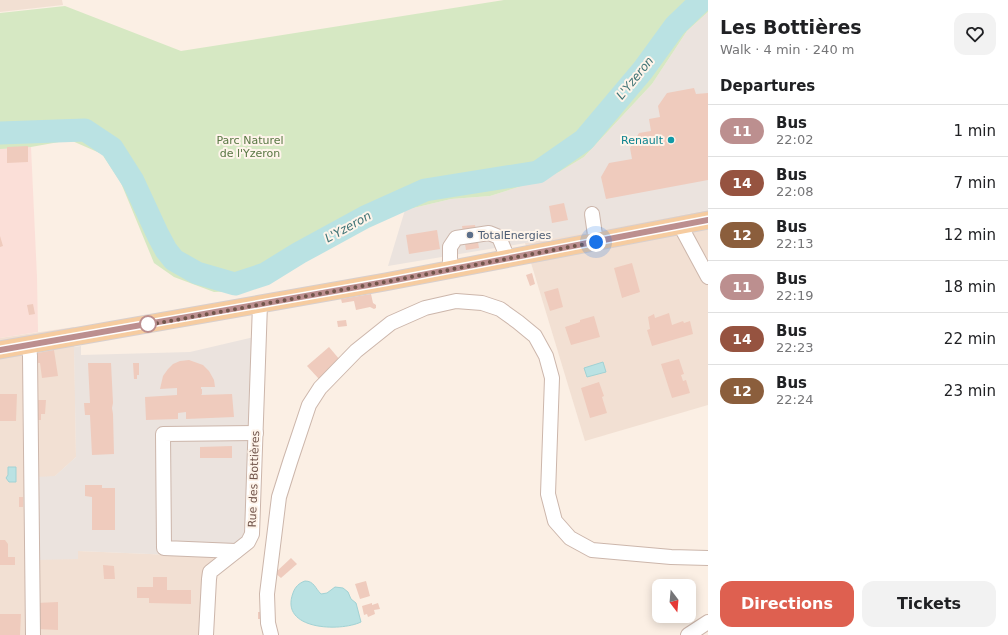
<!DOCTYPE html>
<meta charset="utf-8">
<style>
body{margin:0;font-family:"DejaVu Sans",sans-serif;background:#f2f2f2;color:#202124;height:100vh;display:flex;flex-direction:column;font-size:15px;white-space:nowrap}
*{box-sizing:border-box;margin:0}
p{font-size:13px;color:#757577}
.icon{flex:none;width:22px;height:22px;fill:none;stroke:currentColor;stroke-width:2;stroke-linecap:round;stroke-linejoin:round}
.map{position:relative;flex:1;overflow:hidden}
.details{display:flex;flex-direction:column;background:#fff;width:300px}
.details>*{flex:none}
.badge{padding:0 8px;border-radius:13px;font-size:14px;line-height:26px}
.needle{width:26px;rotate:164deg}
.tools{position:absolute;left:652px;top:579px;display:grid;gap:8px}
.tools a{display:grid;place-items:center;width:44px;height:44px;border-radius:8px;background:#fff;box-shadow:0 2px 10px #0003;font-size:20px}
.you{position:absolute;width:20px;height:20px;margin:-10px;border:3px solid #fff;border-radius:50%;background:#1a73e8;box-shadow:0 0 0 6px #1a73e833}
.map>.badge{position:absolute;translate:-50% -50%;box-shadow:0 0 0 2px #fff}
h2{padding:0 12px;font-size:15px;line-height:36px}
.round{display:grid;place-items:center;flex:none;width:42px;height:42px;border-radius:12px;background:#f2f2f2}
.head{display:flex;align-items:center;justify-content:space-between;height:68px;padding:0 12px}
h1{font-size:19px;font-weight:800;line-height:30px}
.cta{display:flex;gap:8px;margin-top:auto;padding:8px 12px}
.cta a{flex:1;height:46px;border-radius:12px;background:#de6050;color:#fff;font-size:16px;font-weight:800;line-height:46px;text-align:center}
.cta a+a{background:#f2f2f2;color:#202124}
ul{padding:0;list-style:none}
li{display:flex;align-items:center;gap:12px;height:52px;padding:0 12px;border-top:1px solid #e0e0e0}
li div{flex:1}
li b{display:block;font-size:15px}
li em{font-style:normal}
li .badge{min-width:44px;font-weight:700;text-align:center}
main{display:flex;flex:1;min-height:0}
.map>svg:first-child{display:block}
.residential{fill:#f2e0d3}
.commercial{fill:#fbdfd8}
.industrial{fill:#ebe3de}
.green{fill:#d6e8c3}
.water{fill:#bae2e3;stroke:#a1d2d4}
.lines{fill:none;stroke-linecap:round;stroke-linejoin:round}
.river{stroke:#bae2e3;stroke-width:23}
.building{fill:#efcbbd}
.minor-casing{stroke:#ccb6ab;stroke-width:16}
.major-casing{stroke:#d8cfcd;stroke-width:19}
.minor{stroke:#fff;stroke-width:14}
.major{stroke:#f6cca0;stroke-width:17}
.line-casing{stroke:#fff;stroke-width:9}
.line{stroke:#bc8f8f;stroke-width:6}
.walk{stroke:#72554b;stroke-width:4;stroke-dasharray:0 7.2}
.culture-dot{fill:#0f9aa8;stroke:#fef4ea;stroke-width:1.5}
.service-dot{fill:#5c6f8a;stroke:#fef4ea;stroke-width:1.5}
.stop-dot{fill:#fff;stroke:#bc8f8f;stroke-width:2}
.labels{text-anchor:middle;dominant-baseline:central;stroke-width:4;stroke-linejoin:round;paint-order:stroke}
.park-label{font-size:11px;fill:#597744;stroke:#fef4ea}
.culture-label{font-size:11px;fill:#0d838f;stroke:#fef4ea;text-anchor:end}
.service-label{font-size:11px;fill:#4e5e75;stroke:#fef4ea;text-anchor:start}
.street-label{font-size:11px;fill:#72554b;stroke:#fef4ea}
.water-label{font-size:12px;font-style:italic;fill:#407476;stroke:#fef4ea}
</style>
<main>
<div class="map">
<svg width="708" height="635" viewBox="0 0 708 635">
<rect width="100%" height="100%" fill="#fbefe4"/>
<g class="residential">
<path d="M0,0H62L63,5L0,12Z"/>
<path d="M708,210V405L585,441L525,243Z"/>
<path d="M74,327L76,457L55,476L78,559V551L221,557L216,577L213,635H0V338Z"/>
</g>
<path class="commercial" d="M28,146L31,147L37,277L38,332L0,338V148Z"/>
<g class="industrial">
<path d="M708,12V210L603,230L388,266L405,210L451,199L490,196L525,185L559,172L584,157L652,84L687,31Z"/>
<path d="M254,337L246,538L221,557L78,551V559L37,560V477L55,476L76,457L74,347L81,346V355L190,352Z"/>
</g>
<path class="green" d="M504,0H708V12L687,31L652,84L584,157L559,172L525,185L490,196L451,199L405,210L336,240L274,281L240,291L214,292L174,277L154,263L121,183L102,154L70,140L31,147L0,149V13L65,6L181,51Z"/>
<g class="water">
<path d="M603,362L606,372L587,377L584,368Z"/>
<path d="M8,467H16V482H9L6,478L8,475Z"/>
<path d="M305,581C314,581 315,588 321,594L327,593L335,587L343,588L348,592L351,599L356,603L361,622C340,632 279,630 293,593C295,587 299,583 305,581Z"/>
</g>
<g class="lines">
<path class="river" d="M0,133L85,130L112,148L133,181L158,235L166,250L174,260L197,273L235,284L265,274L299,253L365,217L425,190L538,172L584,140L643,70L675,26L702,0"/>
</g>
<g class="building">
<path d="M694,88L696,94L708,93V180L606,199L601,177L609,163L632,159L630,148L639,133L651,131L649,119L660,117L658,106L667,93Z"/>
<path d="M28,146V162L7,163V147Z"/>
<path d="M564,203L568,220L552,223L549,206Z"/>
<path d="M475,225L479,248L466,250L462,226Z"/>
<path d="M437,230L440,249L409,254L406,235Z"/>
<path d="M0,236L3,246L0,247Z"/>
<path d="M632,263L640,292L622,298L614,268Z"/>
<path d="M532,273L535,284L530,286L526,275Z"/>
<path d="M558,288L563,307L550,311L544,292Z"/>
<path d="M371,294L373,303L376,305V308L374,309L370,307L356,310L354,301L342,303L341,299Z"/>
<path d="M33,304L35,314L29,315L27,305Z"/>
<path d="M669,313L672,325L683,321L684,323L690,321L693,334L652,346L647,330L650,329L648,317L654,314L655,318Z"/>
<path d="M594,316L600,337L571,345L565,327L580,322V320Z"/>
<path d="M346,320L347,326L338,327L337,321Z"/>
<path d="M329,347L340,360L319,379L307,366Z"/>
<path d="M54,350L58,376L42,378L40,363H37L38,353Z"/>
<path d="M679,359L684,374L681,375L683,381L686,380L690,393L672,398L661,364Z"/>
<path d="M189,360L203,365L209,371L214,380L215,387H201V389H202V394L201,395L232,394L234,417L186,419V412L178,413V419L146,420L145,397L177,395V388L160,389L163,376L168,369L173,364L180,361Z"/>
<path d="M88,363H111L113,403L112,408L113,414L114,454L92,455L90,415H85L84,403H90Z"/>
<path d="M133,363H139V375H137V379H134Z"/>
<path d="M599,382L604,396L602,397L607,413L590,418L581,388Z"/>
<path d="M0,394H17L16,421H0Z"/>
<path d="M38,400H46L45,414H41V420H37Z"/>
<path d="M232,446V458H200V447Z"/>
<path d="M85,485H102V488H115V530H92V497L85,496Z"/>
<rect x="19" y="497" width="4" height="10"/>
<path d="M0,540H5L8,544V557H15V565H0Z"/>
<path d="M291,558L297,564L281,578L275,573Z"/>
<path d="M103,565L114,566L115,579H104Z"/>
<path d="M153,577H167V590H191V604L149,603V598H137V587H153Z"/>
<path d="M366,581L370,596L360,599L355,584Z"/>
<path d="M58,602V630L37,629V603Z"/>
<path d="M372,603V605L378,603L380,609L374,610L375,614L368,617L367,614L364,615L362,606Z"/>
<rect x="258" y="612" width="3" height="7"/>
<path d="M0,614H21L20,635H0Z"/>
</g>
<g class="lines">
<g class="minor-casing">
<g id="minor">
<path d="M592,214L596,242"/>
<path d="M680,225L708,277"/>
<path d="M450,270V247L456,238L489,233L499,237L508,259"/>
<path d="M29,346L30,356L33,635"/>
<path d="M236,551L164,548L163,434L256,433"/>
<path d="M206,635L209,579L210,572L248,542L252,534L260,304"/>
<path d="M271,635L268,623L267,594L279,497L290,462L309,405L320,388L356,351L391,323L425,308L456,301L482,303L500,309L518,322L535,336L546,356L552,378L548,494L555,521L570,538L592,550L671,557L708,558"/>
<path d="M688,635L708,622"/>
</g>
</g>
<g class="major-casing">
<path id="major" d="M0,350L385,282L708,220"/>
</g>
<use href="#minor" class="minor"/>
<use href="#major" class="major"/>
</g>
<g class="lines">
<g class="line-casing">
<path id="line" d="M0,350L385,282L708,220"/>
</g>
<use href="#line" class="line"/>
<path class="walk" d="M148,324L142,326L385,282L596,242"/>
</g>
<circle class="culture-dot" cx="671" cy="140" r="4"/>
<circle class="service-dot" cx="470" cy="235" r="4"/>
<circle class="stop-dot" cx="148" cy="324" r="8"/>
<g class="labels">
<g class="park-label">
<text x="250" y="140">Parc Naturel<tspan x="250" dy="13">de l'Yzeron</tspan></text>
</g>
<g class="culture-label">
<text x="663" y="140">Renault</text>
</g>
<g class="service-label">
<text x="478" y="235">TotalEnergies</text>
</g>
<g class="street-label">
<text transform="translate(254 479) rotate(-88)">Rue des Bottières</text>
</g>
<g class="water-label">
<text transform="translate(635 78) rotate(-51)">L'Yzeron</text>
<text transform="translate(348 227) rotate(-29)">L'Yzeron</text>
</g>
</g>
</svg>
<div class="tools">
<a><svg class="needle" viewBox="-14 -14 28 28"><path d="M0-13l5 13h-10z" fill="#e53935"/><path d="M0 13l5-13h-10z" fill="#757577"/></svg></a>
</div>
<div class="you" style="left:596px;top:242px"></div>
</div>
<section class="details">
<div class="head"><div><h1>Les Bottières</h1><p>Walk · 4 min · 240 m</p></div><a class="round"><svg class="icon" aria-label="heart" viewBox="0 0 24 24"><path d="M12 20l-8-8c-3-5 5-10 8-4 3-6 11-1 8 4z"/></svg></a></div>
<h2>Departures</h2>
<ul>
<li><span class="badge" style="background:#bc8f8f;color:#fff">11</span><div><b>Bus</b><p>22:02</p></div><em>1 min</em></li>
<li><span class="badge" style="background:#965340;color:#fff">14</span><div><b>Bus</b><p>22:08</p></div><em>7 min</em></li>
<li><span class="badge" style="background:#8b5e3c;color:#fff">12</span><div><b>Bus</b><p>22:13</p></div><em>12 min</em></li>
<li><span class="badge" style="background:#bc8f8f;color:#fff">11</span><div><b>Bus</b><p>22:19</p></div><em>18 min</em></li>
<li><span class="badge" style="background:#965340;color:#fff">14</span><div><b>Bus</b><p>22:23</p></div><em>22 min</em></li>
<li><span class="badge" style="background:#8b5e3c;color:#fff">12</span><div><b>Bus</b><p>22:24</p></div><em>23 min</em></li>
</ul>
<div class="cta"><a>Directions</a><a>Tickets</a></div>
</section>
</main>
